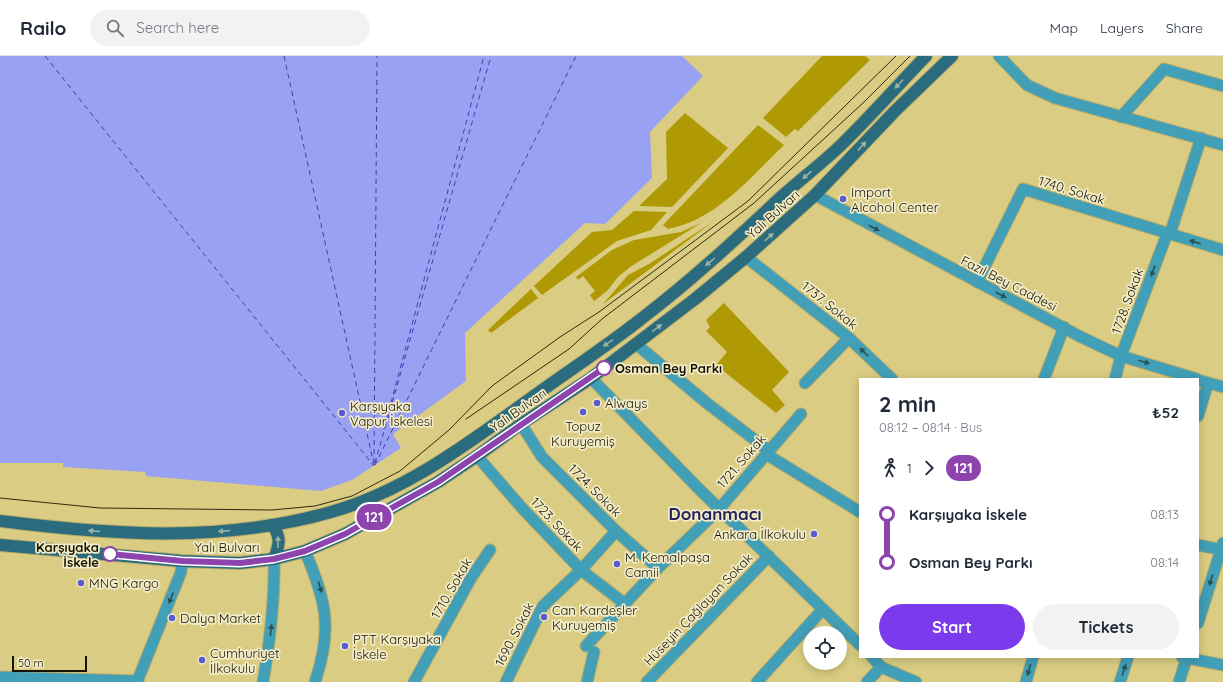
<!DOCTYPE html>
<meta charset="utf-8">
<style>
body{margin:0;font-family:Quicksand,sans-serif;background:#f2f2f3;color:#1f2937;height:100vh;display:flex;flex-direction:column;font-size:15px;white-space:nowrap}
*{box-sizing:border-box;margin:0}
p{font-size:13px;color:#747a83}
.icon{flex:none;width:22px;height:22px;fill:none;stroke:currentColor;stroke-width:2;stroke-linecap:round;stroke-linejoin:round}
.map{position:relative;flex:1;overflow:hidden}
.drawer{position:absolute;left:859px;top:322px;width:340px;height:280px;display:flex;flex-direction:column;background:#fff;border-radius:0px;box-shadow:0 2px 10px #0003}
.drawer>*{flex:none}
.badge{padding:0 8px;border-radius:13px;font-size:14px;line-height:26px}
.fabs{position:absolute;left:803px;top:570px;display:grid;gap:8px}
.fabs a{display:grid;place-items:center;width:44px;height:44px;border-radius:50%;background:#fff;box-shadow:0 2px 10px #0003;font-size:20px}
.scale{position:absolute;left:12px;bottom:10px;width:75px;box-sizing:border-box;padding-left:4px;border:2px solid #161200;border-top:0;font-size:11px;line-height:14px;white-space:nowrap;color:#161200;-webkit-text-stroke:3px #f3ecc8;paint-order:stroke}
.map>.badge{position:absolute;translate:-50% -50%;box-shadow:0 0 0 2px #fff}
.legs{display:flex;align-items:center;gap:6px;height:44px;padding:0 20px;font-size:13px}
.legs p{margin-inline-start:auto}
.overview{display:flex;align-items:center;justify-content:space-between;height:68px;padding:0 20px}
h1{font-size:22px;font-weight:700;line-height:30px}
.action{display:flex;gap:8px;margin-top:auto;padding:8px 20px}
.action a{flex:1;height:46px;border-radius:24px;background:#7c3aed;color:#fff;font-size:16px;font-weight:700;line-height:46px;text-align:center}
.action a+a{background:#f2f2f3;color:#1f2937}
ul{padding:0 20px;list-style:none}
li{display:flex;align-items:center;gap:14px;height:48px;font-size:15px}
li i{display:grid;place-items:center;width:6px;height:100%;margin:0 5px;background:currentColor}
li i::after{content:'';width:10px;height:10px;margin:-5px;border:3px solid;border-radius:50%;background:#fff}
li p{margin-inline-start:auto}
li:first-child i{background:linear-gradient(#0000 50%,currentColor 0)}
li:last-child i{background:linear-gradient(currentColor 50%,#0000 0)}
header{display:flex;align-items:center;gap:24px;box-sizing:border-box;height:56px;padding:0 20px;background:#fff;border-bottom:1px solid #e0e1e3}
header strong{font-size:19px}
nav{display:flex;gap:22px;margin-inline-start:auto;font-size:14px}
.search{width:280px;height:36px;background:#f2f2f3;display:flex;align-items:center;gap:10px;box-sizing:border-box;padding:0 14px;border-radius:22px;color:#747a83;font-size:15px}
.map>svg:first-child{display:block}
.green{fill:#af9905}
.water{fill:#99a1f3}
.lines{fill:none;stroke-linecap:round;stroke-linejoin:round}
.ferry{stroke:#433cb2;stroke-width:1;stroke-dasharray:5 4;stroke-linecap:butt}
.street-casing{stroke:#b7ab6b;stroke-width:13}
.primary-casing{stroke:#b7ab6b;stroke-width:14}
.street{stroke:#429fb8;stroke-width:11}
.primary{stroke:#2a6b7d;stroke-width:12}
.tram{stroke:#2f2a11;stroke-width:1}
.oneway{fill:#99b2a6}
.oneway2{fill:#2a5153}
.line-1-casing{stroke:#fff;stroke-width:9}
.line-1{stroke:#8e44ad;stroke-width:6}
.poi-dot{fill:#5a5ad1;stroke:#f3ecc8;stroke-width:1.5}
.stop-1-dot{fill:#fff;stroke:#8e44ad;stroke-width:2}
.labels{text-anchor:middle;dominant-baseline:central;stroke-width:3.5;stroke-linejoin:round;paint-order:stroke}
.street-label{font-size:13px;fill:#161200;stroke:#f3ecc8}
.poi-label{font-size:13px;fill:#161200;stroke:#f3ecc8;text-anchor:start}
.stop-label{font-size:13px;font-weight:bold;fill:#161200;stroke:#f3ecc8;text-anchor:start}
.district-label{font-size:17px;font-weight:bold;fill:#22215a;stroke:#f3ecc8}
</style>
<header>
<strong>Railo</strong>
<div class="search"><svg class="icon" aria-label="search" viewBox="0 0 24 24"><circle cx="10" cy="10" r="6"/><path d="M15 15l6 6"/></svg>Search here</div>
<nav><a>Map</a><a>Layers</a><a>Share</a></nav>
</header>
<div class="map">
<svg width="1223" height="626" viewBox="0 0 1223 626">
<rect width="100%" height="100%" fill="#dacc82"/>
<g class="green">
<path d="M822,0H865L870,4L798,75L795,73L786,81L763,62Z"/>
<path d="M685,57L728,92L672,151L639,150L667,123L666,76Z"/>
<path d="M758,69L784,89C750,122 716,164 668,173L663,169Z"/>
<path d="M634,155L667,156L651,174L617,185L542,239L534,230L592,176L612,174Z"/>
<path d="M714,165L603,248L628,219L649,208Z"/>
<path d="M701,167L630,211L618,221L607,235L594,245L590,239L595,235L583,220L578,224L576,221L612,194L634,184L681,176Z"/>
<path d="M531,233L538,242L491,277L488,274Z"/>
<path d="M724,247L789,316L772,334L785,349L776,357L716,309L727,296L706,275L710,271L706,264Z"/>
</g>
<path class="water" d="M0,0H682L703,20L650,76L652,122L605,168L585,167L465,277L466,325L393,378L401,392L352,424L321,435L146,420L145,416L63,411V407H0Z"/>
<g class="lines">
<g class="ferry">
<path d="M45,0L374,410"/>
<path d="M284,0L374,409"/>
<path d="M384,373L484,0"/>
<path d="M374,407L377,0"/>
<path d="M375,407L491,0"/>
<path d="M375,409L576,0"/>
</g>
<g class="street-casing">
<g id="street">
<path d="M999,0L1027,29L1055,42L1223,89"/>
<path d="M1121,61L1164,13L1223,30"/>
<path d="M815,139L1081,281L1121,300L1197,323"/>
<path d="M1170,178L1201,82"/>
<path d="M746,201L849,282L892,323"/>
<path d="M977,226L1023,133L1223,194"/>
<path d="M636,288L708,348L768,394"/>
<path d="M591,322L701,435L860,589"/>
<path d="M1044,323L1064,271"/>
<path d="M1115,323L1121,300L1167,178"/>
<path d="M1202,325L1223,331"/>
<path d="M805,327L849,282"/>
<path d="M1198,360L1208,327"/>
<path d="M521,368L542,401L616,475L658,512"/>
<path d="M766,398L860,456"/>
<path d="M477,400L522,452L581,514L624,547"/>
<path d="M1198,489L1223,494"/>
<path d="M305,495C326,545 333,572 315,626"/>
<path d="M1198,567L1223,487"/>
<path d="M586,590L658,512L719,453L801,358"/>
<path d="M872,601L881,611L916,626"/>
<path d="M1182,601L1223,609"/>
<path d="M0,621L138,625"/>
<path d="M137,626L181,516L182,505"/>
<path d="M263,626C270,585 275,545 274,503"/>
<path d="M414,626L471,522L490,494"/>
<path d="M506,626L543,550L581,514L616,475"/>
<path d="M587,626L594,596"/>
<path d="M647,626L769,500"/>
<path d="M757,626L823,553"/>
<path d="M867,626L881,611"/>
<path d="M1026,626L1033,601"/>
<path d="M1120,626L1128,601"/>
<path d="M1179,626L1187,601"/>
</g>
</g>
<g class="primary-casing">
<g id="primary">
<path d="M0,465C111,479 222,487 331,456C407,435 471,385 534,340C570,314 607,290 641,263C690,226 736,183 781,141C800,124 821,108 839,91C869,62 897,30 926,0"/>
<path d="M272,469C282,481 279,490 274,503"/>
<path d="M0,489L182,505L240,507L274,503L305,495L345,478L438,426L477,400L521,368L591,322L695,243L746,201L815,139L895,55L952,0"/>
</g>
</g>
<use href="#street" class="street"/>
<use href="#primary" class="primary"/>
<g class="tram">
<path d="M466,363L569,293L602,263L754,147L863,47L910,0"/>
<path d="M0,442L100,452L272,454L315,450L352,440L400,415L449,374L492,330L560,281L599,256L748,145L896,0"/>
</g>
</g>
<defs><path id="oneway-solid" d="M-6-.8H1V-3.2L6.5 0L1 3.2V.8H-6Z"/></defs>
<g class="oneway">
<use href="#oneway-solid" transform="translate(899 28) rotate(133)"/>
<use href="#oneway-solid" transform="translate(862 90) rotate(-47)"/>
<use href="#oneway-solid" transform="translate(807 119) rotate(139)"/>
<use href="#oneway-solid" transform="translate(769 181) rotate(-42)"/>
<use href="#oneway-solid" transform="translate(710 206) rotate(140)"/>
<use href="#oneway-solid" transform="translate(657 272) rotate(-37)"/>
<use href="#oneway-solid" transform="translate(608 287) rotate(145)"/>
<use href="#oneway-solid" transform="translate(94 475) rotate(-175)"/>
<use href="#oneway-solid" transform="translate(224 475) rotate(175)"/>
<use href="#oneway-solid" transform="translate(278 486) rotate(-90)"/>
</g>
<g class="oneway2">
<use href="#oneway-solid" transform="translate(874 172) rotate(28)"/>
<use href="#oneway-solid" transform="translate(1195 186) rotate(-162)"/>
<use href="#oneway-solid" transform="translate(1153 215) rotate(110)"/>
<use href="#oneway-solid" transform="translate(1001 239) rotate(27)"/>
<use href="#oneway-solid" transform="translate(864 296) rotate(-136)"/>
<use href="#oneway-solid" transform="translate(1144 306) rotate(16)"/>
<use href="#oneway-solid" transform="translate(1211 524) rotate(107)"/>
<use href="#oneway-solid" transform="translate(320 531) rotate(73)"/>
<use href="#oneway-solid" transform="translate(171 542) rotate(111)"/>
<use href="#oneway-solid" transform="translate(271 574) rotate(-84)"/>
<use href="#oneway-solid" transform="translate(1029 614) rotate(106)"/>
<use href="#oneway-solid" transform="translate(1124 614) rotate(-72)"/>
</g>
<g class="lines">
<g class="line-1-casing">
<path id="line-1" d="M110,498L182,505L240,507L274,503L305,495L345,478L438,426L604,312"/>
</g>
<use href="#line-1" class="line-1"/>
</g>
<g class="poi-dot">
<circle cx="843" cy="143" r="4"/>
<circle cx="597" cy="347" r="4"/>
<circle cx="583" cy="356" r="4"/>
<circle cx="342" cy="357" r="4"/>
<circle cx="814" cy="478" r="4"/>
<circle cx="617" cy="508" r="4"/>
<circle cx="81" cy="527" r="4"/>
<circle cx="544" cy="561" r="4"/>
<circle cx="172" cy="562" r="4"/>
<circle cx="345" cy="590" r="4"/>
<circle cx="202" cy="604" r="4"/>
</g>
<g class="stop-1-dot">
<circle cx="604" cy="312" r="7"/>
<circle cx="110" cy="498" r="7"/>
</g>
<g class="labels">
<g class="street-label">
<text transform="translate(1072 134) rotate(17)">1740. Sokak</text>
<text transform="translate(773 158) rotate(-42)">Yalı Bulvarı</text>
<text transform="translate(1009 227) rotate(27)">Fazıl Bey Caddesi</text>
<text transform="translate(1127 245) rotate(-70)">1728. Sokak</text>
<text transform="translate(830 249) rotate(39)">1737. Sokak</text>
<text transform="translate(518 354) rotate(-35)">Yalı Bulvarı</text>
<text transform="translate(741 405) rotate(-49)">1721. Sokak</text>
<text transform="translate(595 434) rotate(45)">1724. Sokak</text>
<text transform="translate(557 468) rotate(47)">1723. Sokak</text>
<text x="227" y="491">Yalı Bulvarı</text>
<text transform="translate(451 532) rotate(-60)">1710. Sokak</text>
<text transform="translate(698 553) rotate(-46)">Hüseyin Çağlayan Sokak</text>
<text transform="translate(514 578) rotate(-63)">1690. Sokak</text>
</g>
<g class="poi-label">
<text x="851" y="136">Import<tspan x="851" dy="15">Alcohol Center</tspan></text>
<text x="605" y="347">Always</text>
<text x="350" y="350">Karşıyaka<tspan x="350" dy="15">Vapur İskelesi</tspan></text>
<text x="583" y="370" text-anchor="middle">Topuz<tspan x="583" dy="15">Kuruyemiş</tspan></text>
<text x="806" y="478" text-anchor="end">Ankara İlkokulu</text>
<text x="625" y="501">M. Kemalpaşa<tspan x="625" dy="15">Camii</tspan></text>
<text x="89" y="527">MNG Kargo</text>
<text x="552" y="554">Can Kardeşler<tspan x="552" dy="15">Kuruyemiş</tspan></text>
<text x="180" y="562">Dalya Market</text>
<text x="353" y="583">PTT Karşıyaka<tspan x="353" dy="15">İskele</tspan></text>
<text x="210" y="597">Cumhuriyet<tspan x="210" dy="15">İlkokulu</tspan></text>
</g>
<g class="stop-label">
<text x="615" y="312">Osman Bey Parkı</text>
<text x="99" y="491" text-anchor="end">Karşıyaka<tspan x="99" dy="15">İskele</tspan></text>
</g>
<g class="district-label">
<text x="715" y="457">Donanmacı</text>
</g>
</g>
</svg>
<div class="fabs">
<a><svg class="icon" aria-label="locate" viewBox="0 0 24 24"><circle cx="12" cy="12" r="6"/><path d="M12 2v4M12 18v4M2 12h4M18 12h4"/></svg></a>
</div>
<div class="scale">50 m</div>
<b class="badge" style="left:374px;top:461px;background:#8e44ad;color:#fff">121</b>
<section class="drawer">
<div class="overview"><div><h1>2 min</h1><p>08:12 – 08:14 · Bus</p></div><b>₺52</b></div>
<div class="legs"><svg class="icon" aria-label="walk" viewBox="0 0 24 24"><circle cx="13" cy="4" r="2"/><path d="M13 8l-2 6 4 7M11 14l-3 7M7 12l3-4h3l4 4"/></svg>1<svg class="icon" aria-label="forward" viewBox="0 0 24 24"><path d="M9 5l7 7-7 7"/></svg><b class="badge" style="background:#8e44ad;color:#fff">121</b></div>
<ul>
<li><i style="color:#8e44ad"></i><b>Karşıyaka İskele</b><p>08:13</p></li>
<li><i style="color:#8e44ad"></i><b>Osman Bey Parkı</b><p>08:14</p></li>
</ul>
<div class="action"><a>Start</a><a>Tickets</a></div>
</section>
</div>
